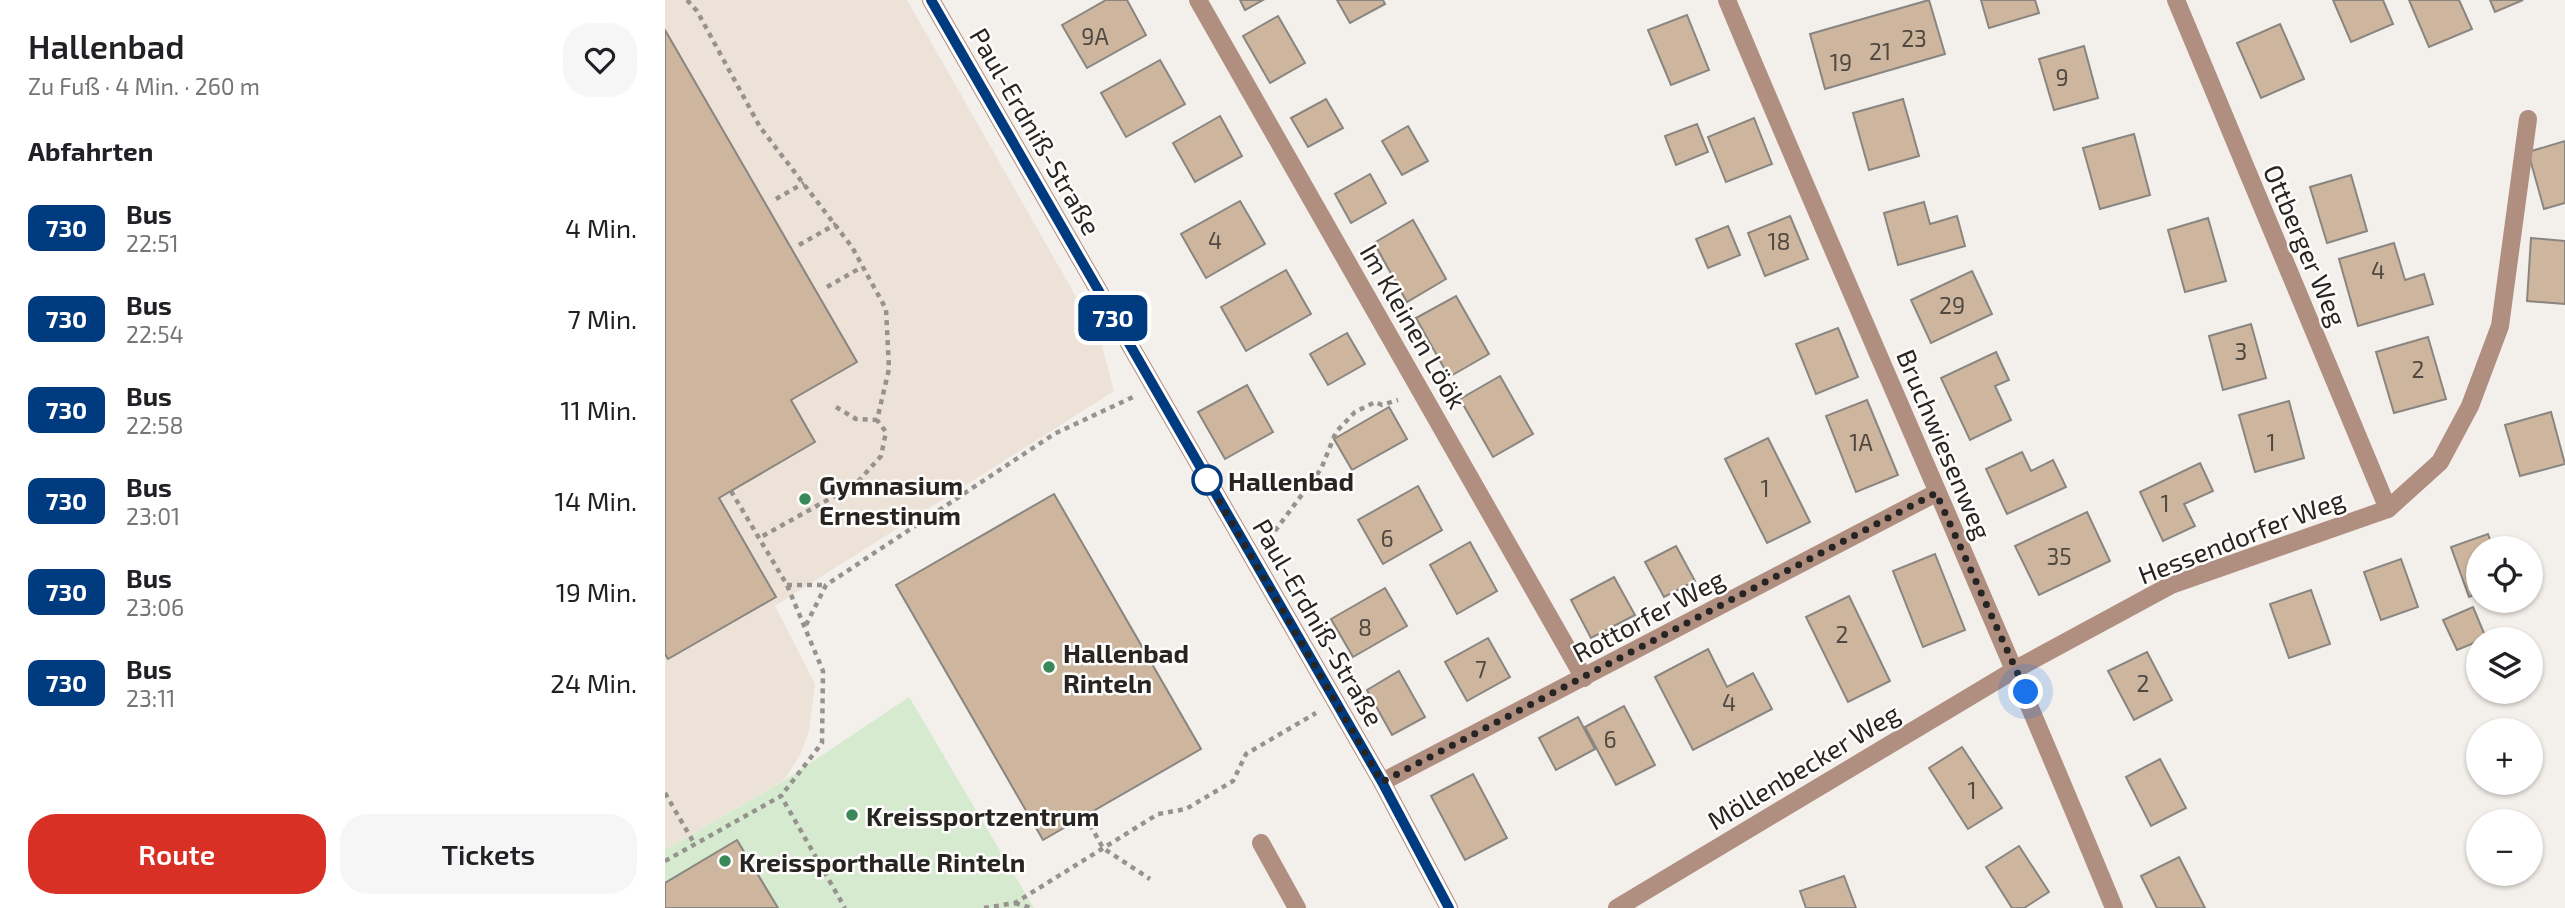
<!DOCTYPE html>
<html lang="de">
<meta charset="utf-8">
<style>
body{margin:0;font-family:"Exo 2",sans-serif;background:#f6f6f6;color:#202124;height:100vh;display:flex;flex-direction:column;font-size:26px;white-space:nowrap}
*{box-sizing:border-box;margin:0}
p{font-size:23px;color:#757577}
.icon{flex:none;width:38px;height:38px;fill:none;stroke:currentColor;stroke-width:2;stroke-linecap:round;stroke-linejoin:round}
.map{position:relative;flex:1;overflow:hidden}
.drawer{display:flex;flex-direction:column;background:#fff;width:665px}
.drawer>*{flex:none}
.badge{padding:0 14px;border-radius:10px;font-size:24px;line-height:46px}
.tools{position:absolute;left:1801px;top:536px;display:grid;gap:14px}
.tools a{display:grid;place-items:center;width:77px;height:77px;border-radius:50%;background:#fff;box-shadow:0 2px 5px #0004;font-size:35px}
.you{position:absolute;width:35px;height:35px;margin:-18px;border:5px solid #fff;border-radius:50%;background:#1a73e8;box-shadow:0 0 0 10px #1a73e833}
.map>.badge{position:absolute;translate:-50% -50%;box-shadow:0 0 0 4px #fff}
h2{padding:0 28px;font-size:26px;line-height:63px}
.round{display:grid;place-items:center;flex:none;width:74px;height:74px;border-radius:28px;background:#f6f6f6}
.head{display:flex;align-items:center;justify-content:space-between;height:119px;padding:0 28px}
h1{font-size:33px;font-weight:600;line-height:52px}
.primary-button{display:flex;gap:14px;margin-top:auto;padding:14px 28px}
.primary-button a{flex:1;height:80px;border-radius:28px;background:#d93025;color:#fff;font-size:28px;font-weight:600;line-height:80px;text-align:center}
.primary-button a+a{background:#f6f6f6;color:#202124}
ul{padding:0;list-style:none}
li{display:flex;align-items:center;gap:21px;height:91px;padding:0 28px}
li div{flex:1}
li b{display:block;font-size:26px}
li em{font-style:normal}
li .badge{min-width:77px;font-weight:700;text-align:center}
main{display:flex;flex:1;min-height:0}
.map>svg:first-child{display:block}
.built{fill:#ece2d7}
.green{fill:#d6ead0}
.building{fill:#cdb69d;stroke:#898580;stroke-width:2}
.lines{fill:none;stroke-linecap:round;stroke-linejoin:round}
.path{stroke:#96938f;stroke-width:4.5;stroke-dasharray:5 5;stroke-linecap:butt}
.minor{stroke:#b08e80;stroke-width:18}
.line-casing{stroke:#fff;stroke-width:16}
.line{stroke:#003b80;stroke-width:10}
.walk{stroke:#272523;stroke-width:7;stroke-dasharray:0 12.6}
.stop-dot{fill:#fff;stroke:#003b80;stroke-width:3.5}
.poi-dot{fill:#39895a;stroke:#fffdfb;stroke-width:2.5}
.labels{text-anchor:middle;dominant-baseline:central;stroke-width:5;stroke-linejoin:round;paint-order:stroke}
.number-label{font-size:23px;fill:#504942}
.street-label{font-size:26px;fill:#272523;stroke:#fffdfb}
.stop-label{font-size:26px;font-weight:bold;fill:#272523;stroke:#fffdfb;text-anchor:start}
.poi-label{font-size:26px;font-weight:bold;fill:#272523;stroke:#fffdfb;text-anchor:start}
</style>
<main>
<section class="drawer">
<div class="head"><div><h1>Hallenbad</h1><p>Zu Fuß · 4 Min. · 260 m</p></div><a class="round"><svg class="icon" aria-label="heart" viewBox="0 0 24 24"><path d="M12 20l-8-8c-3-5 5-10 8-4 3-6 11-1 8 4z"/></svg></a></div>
<h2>Abfahrten</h2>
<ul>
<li><span class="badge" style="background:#003b80;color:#fff">730</span><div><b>Bus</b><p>22:51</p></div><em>4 Min.</em></li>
<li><span class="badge" style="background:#003b80;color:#fff">730</span><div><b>Bus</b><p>22:54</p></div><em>7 Min.</em></li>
<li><span class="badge" style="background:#003b80;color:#fff">730</span><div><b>Bus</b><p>22:58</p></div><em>11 Min.</em></li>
<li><span class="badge" style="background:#003b80;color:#fff">730</span><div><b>Bus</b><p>23:01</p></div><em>14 Min.</em></li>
<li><span class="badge" style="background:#003b80;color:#fff">730</span><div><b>Bus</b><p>23:06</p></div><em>19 Min.</em></li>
<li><span class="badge" style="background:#003b80;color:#fff">730</span><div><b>Bus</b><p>23:11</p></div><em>24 Min.</em></li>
</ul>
<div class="primary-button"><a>Route</a><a>Tickets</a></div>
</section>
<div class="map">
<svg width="1900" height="908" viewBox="0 0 1900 908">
<rect width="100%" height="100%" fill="#f3efea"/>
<path class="built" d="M0,0H242L435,339L449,391L110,606L150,684L144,731L135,755L119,780L0,850Z"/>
<path class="green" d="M244,697L369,908H0V850L120,780Z"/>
<g class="building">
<path d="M441,0H462L481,35L422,68L397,25Z"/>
<path d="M575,0H598L580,10Z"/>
<path d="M672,0H718L720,4L685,23Z"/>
<path d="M1264,0L1280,54L1160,89L1145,34Z"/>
<path d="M1316,0H1370L1374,13L1324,28Z"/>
<path d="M1668,0H1718L1728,24L1686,42Z"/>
<path d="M1744,0H1794L1807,29L1764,47Z"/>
<path d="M1825,0H1858L1830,12Z"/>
<path d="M1022,15L1044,70L1006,85L983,30Z"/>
<path d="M613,16L640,63L605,83L578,36Z"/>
<path d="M1615,24L1639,79L1596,98L1572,43Z"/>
<path d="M0,30L192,362L126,400L150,442L54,498L111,597L3,659L0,654Z"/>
<path d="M1419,46L1433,98L1389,110L1374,59Z"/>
<path d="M495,60L520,104L461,137L436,93Z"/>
<path d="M661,99L678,128L643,147L626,118Z"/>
<path d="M1238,99L1254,156L1204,170L1188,113Z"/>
<path d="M555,116L577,156L530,182L508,143Z"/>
<path d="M1089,118L1107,164L1061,182L1043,137Z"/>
<path d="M1032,124L1043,152L1011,165L1000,136Z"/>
<path d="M743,126L763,161L737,175L717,141Z"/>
<path d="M1469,134L1485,195L1435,209L1418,148Z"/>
<path d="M1900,141V203L1879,209L1863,152Z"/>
<path d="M705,174L721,203L686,223L670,194Z"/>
<path d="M1686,175L1702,231L1662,243L1645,187Z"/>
<path d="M575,201L600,244L541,278L516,234Z"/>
<path d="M1259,202L1265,224L1292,216L1300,246L1233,265L1219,213Z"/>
<path d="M1125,216L1143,259L1100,276L1083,233Z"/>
<path d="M1543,218L1561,281L1520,292L1503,230Z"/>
<path d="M748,220L781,279L742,302L709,243Z"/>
<path d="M1063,226L1075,255L1043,268L1031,239Z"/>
<path d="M1866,238L1900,241V304L1862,301Z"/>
<path d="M1729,243L1740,280L1759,274L1768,304L1693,326L1674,259Z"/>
<path d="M621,270L646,314L581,351L556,307Z"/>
<path d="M1307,271L1327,314L1266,343L1246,300Z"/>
<path d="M791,296L824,354L784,377L751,318Z"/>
<path d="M1586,324L1601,378L1558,390L1544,336Z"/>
<path d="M1173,328L1193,377L1151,394L1131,344Z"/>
<path d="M682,333L700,364L663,385L645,354Z"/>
<path d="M1763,337L1781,399L1729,413L1711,352Z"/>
<path d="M1331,352L1344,380L1330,386L1346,420L1305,440L1276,378Z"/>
<path d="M835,376L868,434L828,457L795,399Z"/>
<path d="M582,385L608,432L560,459L533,412Z"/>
<path d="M1202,400L1233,475L1191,492L1161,416Z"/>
<path d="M1624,401L1639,458L1590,472L1574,415Z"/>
<path d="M724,407L742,439L687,470L669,439Z"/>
<path d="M1886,412L1900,464L1855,476L1840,425Z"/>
<path d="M1103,438L1145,522L1102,543L1060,459Z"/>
<path d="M1357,452L1366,471L1388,460L1401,487L1342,514L1321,469Z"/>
<path d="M1535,463L1548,491L1519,504L1530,526L1498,541L1475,492Z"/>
<path d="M753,486L777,530L718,564L693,520Z"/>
<path d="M389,494L536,749L378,840L231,585Z"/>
<path d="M1422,512L1445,561L1374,595L1350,546Z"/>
<path d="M1823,534L1828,548H1813V593L1804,597L1786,547Z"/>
<path d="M805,542L832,591L792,614L765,565Z"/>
<path d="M1011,546L1030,581L999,597L980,562Z"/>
<path d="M1270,554L1300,630L1258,647L1228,571Z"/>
<path d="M1736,559L1753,607L1716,620L1699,572Z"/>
<path d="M949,577L970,615L926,638L906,600Z"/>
<path d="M720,588L742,626L688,657L666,619Z"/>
<path d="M1646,590L1665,644L1624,658L1605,604Z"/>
<path d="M1184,596L1225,681L1183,702L1141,617Z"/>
<path d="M1808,607L1821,638L1792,650L1778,620Z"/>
<path d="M823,638L845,677L802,701L780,662Z"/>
<path d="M1043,649L1062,687L1088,673L1107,709L1028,750L990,677Z"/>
<path d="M1482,652L1507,700L1469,720L1443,671Z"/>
<path d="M734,671L760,717L727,735L702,690Z"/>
<path d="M959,706L990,765L951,785L920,727Z"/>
<path d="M913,717L930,749L891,770L874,738Z"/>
<path d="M1297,747L1337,808L1303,829L1264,768Z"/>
<path d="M1495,759L1521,808L1486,826L1461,777Z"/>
<path d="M808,774L842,838L800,860L766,796Z"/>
<path d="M72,840L113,908H0V883Z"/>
<path d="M1354,846L1384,892L1359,908H1347L1321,867Z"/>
<path d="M1514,857L1540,908H1492L1476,876Z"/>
<path d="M1179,876L1191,908H1141L1135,891Z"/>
</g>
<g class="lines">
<g class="path">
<path d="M22,0L32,11L95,127L187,247L221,309L224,369L212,420L221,432L216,456L191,484L96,537"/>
<path d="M111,199L139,183"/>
<path d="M134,245L171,224"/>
<path d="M162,287L197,267"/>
<path d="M171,407L191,419L212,420"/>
<path d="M66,491L122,585L158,671L157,743L116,796"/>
<path d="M604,539L656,469L671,432L690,412L710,402L717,405L733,400"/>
<path d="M122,585H161"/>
<path d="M141,625L161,585L389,434L468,397"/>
<path d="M0,793L29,843"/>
<path d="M420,816L438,848L485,879"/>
<path d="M0,861L116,796L180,908"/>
<path d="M350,903L366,908"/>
<path d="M319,908L350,903L493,814L521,809L568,781L581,754L651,713"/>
</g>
<g class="minor">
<path d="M266,0L717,782L784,908"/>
<path d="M533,0L919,678"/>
<path d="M1062,0C1189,304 1324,604 1449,908"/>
<path d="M1511,0L1723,509"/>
<path d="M717,782L1271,493"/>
<path d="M596,843L632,908"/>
<path d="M952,908L1351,669L1506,585L1723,509L1775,462L1805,406L1835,326L1863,119"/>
</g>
</g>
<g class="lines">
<g class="line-casing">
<path id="line" d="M266,0L717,782L784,908"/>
</g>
<use href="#line" class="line"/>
<path class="walk" d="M542,480L717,782L1271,493L1361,692"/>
</g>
<circle class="stop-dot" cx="542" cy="480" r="14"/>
<g class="poi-dot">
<circle cx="140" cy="499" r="7"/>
<circle cx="384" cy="667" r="7"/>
<circle cx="187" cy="815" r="7"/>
<circle cx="60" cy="861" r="7"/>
</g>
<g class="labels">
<g class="number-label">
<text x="430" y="36">9A</text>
<text x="1249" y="38">23</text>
<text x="1215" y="51">21</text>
<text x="1176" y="62">19</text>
<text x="1397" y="77">9</text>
<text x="550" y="240">4</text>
<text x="1114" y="241">18</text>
<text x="1713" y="270">4</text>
<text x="1287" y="305">29</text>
<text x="1576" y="351">3</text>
<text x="1753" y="369">2</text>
<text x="1196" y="442">1A</text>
<text x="1606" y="442">1</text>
<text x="1100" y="488">1</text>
<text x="1500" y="503">1</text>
<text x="722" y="538">6</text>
<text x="1394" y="556">35</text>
<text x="700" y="627">8</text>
<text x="1177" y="634">2</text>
<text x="816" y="669">7</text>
<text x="1478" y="683">2</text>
<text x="1064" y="702">4</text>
<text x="945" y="739">6</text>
<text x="1307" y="790">1</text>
</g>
<g class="street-label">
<text transform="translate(371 131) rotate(60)">Paul-Erdniß-Straße</text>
<text transform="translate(1641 245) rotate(67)">Ottberger Weg</text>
<text transform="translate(749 326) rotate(60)">Im Kleinen Löök</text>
<text transform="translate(1280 444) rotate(67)">Bruchwiesenweg</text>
<text transform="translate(1576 536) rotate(-21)">Hessendorfer Weg</text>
<text transform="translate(983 615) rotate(-28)">Rottorfer Weg</text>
<text transform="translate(654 622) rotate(60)">Paul-Erdniß-Straße</text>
<text transform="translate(1138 766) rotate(-31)">Möllenbecker Weg</text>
</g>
<g class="stop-label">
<text x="563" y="480">Hallenbad</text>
</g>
<g class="poi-label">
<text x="154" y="484">Gymnasium<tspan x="154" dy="30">Ernestinum</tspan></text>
<text x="398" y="652">Hallenbad<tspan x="398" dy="30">Rinteln</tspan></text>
<text x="201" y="815">Kreissportzentrum</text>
<text x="74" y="861">Kreissporthalle Rinteln</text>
</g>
</g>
</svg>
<div class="tools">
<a><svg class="icon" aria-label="locate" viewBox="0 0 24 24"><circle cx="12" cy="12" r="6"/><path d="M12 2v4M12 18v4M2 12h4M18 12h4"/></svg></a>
<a><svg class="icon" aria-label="layers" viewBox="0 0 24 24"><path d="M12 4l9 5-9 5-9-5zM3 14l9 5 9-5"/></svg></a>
<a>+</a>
<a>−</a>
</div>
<div class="you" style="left:1361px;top:692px"></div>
<b class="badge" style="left:448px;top:318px;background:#003b80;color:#fff">730</b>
</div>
</main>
